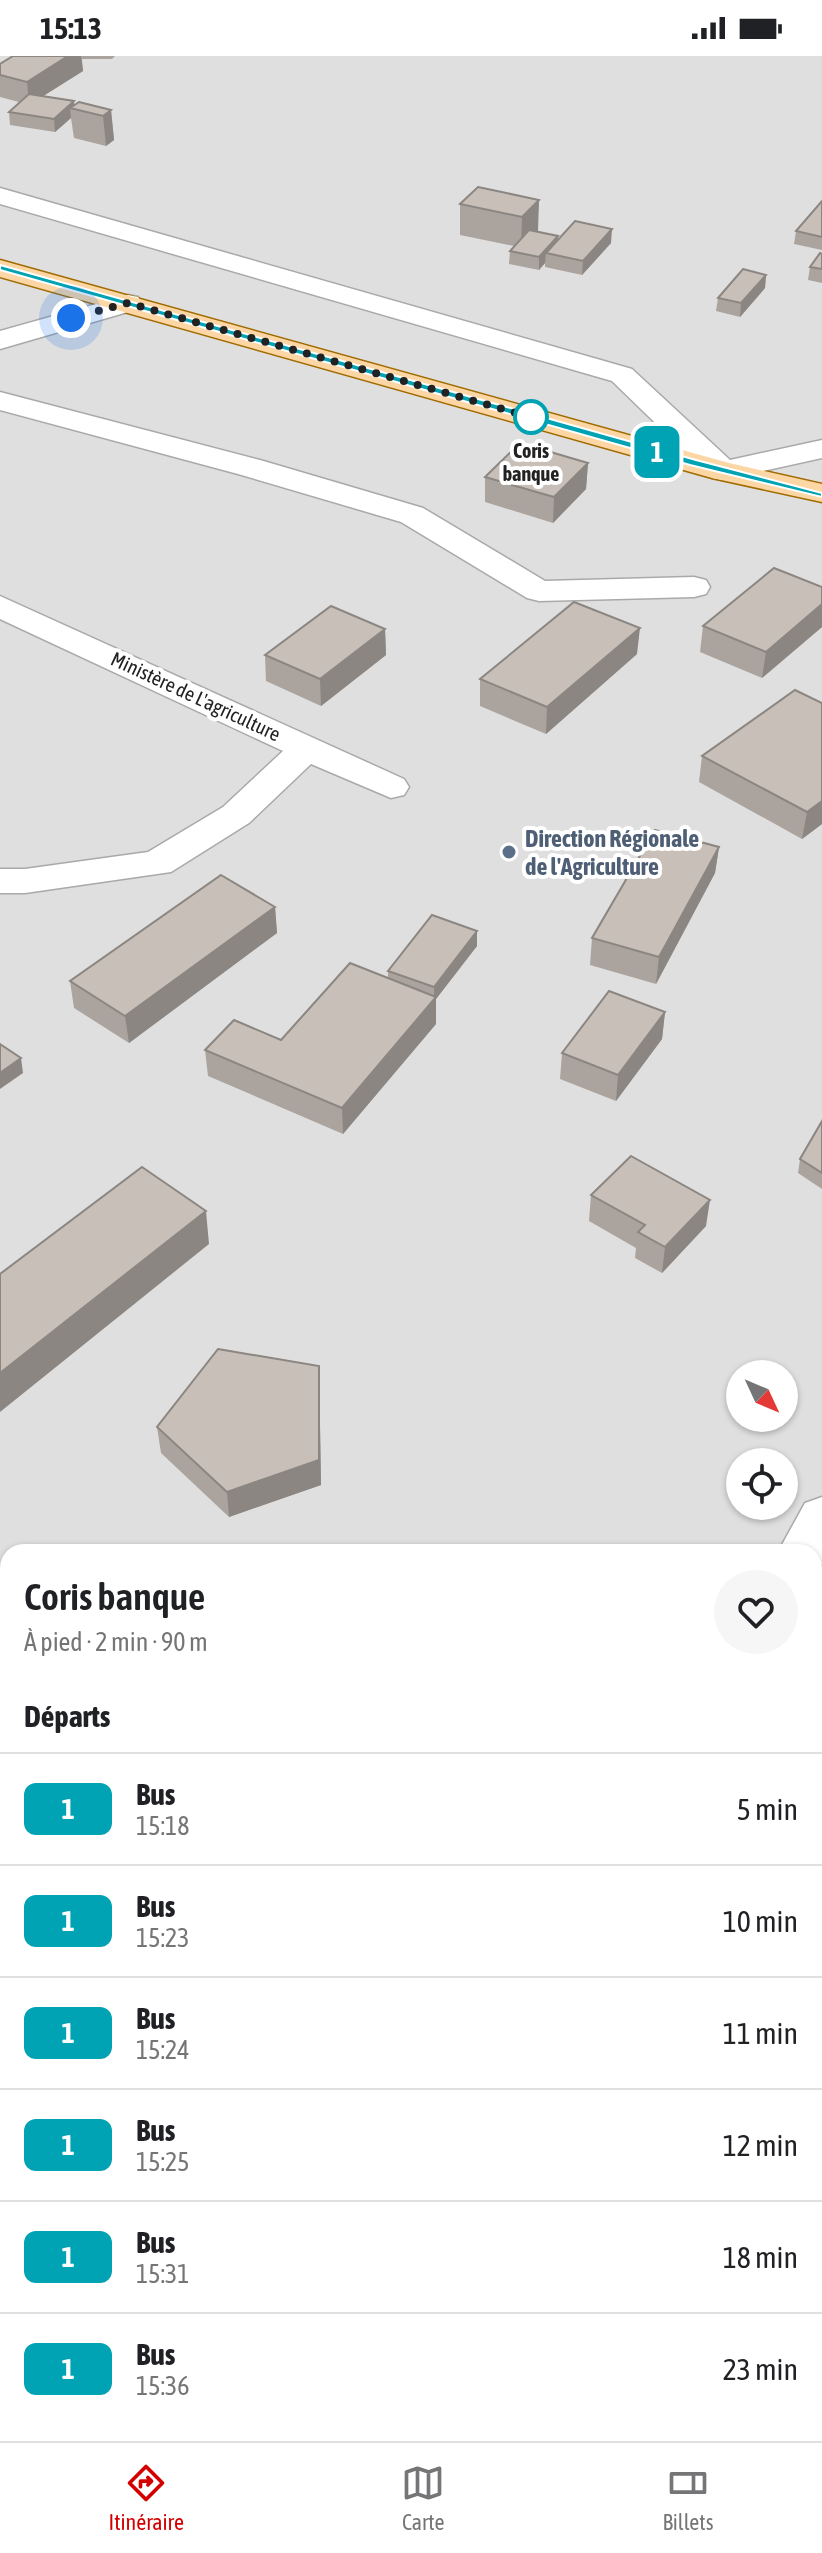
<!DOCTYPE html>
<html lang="fr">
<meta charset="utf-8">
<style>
body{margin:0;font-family:"Asap Condensed",sans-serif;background:#f6f6f6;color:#202124;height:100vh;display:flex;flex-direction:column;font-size:30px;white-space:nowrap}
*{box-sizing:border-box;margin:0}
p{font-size:26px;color:#757577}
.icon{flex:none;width:44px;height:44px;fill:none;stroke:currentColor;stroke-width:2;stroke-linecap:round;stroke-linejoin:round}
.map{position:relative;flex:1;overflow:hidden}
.panel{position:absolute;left:0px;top:1488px;width:822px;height:898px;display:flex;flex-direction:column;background:#fff;border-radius:24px 24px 0 0;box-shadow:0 2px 6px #0004}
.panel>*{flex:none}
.badge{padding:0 16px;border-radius:12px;font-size:28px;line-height:52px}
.needle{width:52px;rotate:134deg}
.tools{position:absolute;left:726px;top:1304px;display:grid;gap:16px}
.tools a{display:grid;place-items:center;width:72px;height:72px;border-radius:50%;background:#fff;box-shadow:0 2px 6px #0004;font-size:40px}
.you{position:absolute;width:40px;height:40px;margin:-20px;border:6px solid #fff;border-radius:50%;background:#1a73e8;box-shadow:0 0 0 12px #1a73e833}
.map>.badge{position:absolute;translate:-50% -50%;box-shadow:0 0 0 4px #fff}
h2{padding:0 24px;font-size:30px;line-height:72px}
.round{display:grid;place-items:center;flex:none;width:84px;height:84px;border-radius:42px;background:#f6f6f6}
.headline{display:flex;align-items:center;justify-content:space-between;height:136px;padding:0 24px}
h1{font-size:38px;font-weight:600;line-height:60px}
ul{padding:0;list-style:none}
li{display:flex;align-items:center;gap:24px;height:112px;padding:0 24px;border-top:2px solid #e0e0e0}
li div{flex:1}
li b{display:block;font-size:30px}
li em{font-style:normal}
li .badge{min-width:88px;font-weight:700;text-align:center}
.status{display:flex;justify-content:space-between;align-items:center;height:56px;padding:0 40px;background:#fff;direction:ltr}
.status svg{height:22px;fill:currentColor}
.tabs{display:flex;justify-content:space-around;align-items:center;height:112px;border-top:2px solid #e0e0e0;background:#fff;font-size:22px;color:#757577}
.tabs a{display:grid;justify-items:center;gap:4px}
.tabs .active{color:#d40000}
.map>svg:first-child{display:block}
.residential{fill:#e0dfdf;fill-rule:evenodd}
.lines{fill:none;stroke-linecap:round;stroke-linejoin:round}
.minor-casing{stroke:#a9a9a9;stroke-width:3}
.major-casing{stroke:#a06b00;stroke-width:3}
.minor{fill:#fff;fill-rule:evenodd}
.major{fill:#fcd6a4;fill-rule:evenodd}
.wall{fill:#aba49e}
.shaded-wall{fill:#8b8681}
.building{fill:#c7bfb8;stroke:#8b8681;stroke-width:2}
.line{fill:#00a3b4;stroke:#fff;stroke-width:2}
.walk{stroke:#222;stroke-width:8;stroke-dasharray:0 14.4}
.stop-dot{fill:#fff;stroke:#00a3b4;stroke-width:4}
.service-dot{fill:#5c6f8a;stroke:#fff;stroke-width:3}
.labels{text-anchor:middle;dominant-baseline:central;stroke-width:8;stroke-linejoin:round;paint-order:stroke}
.far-stop-label{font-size:20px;font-weight:bold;fill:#222;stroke:#fff}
.far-street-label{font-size:20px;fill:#222;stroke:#fff}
.service-label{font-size:24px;font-weight:bold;fill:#4e5e75;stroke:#fff;text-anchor:start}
</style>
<div class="status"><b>15:13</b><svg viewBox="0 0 49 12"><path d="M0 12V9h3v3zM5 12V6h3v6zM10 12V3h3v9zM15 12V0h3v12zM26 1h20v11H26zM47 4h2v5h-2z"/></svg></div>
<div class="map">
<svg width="822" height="2385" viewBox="0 0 822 2385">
<rect width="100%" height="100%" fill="#f2efe9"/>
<path class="residential" d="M0,0H822V2385H0ZM740,1318H784V1362H740ZM740,1406H784V1450H740ZM8,1496H814V2378H8Z"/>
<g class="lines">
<g class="minor-casing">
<g id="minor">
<path d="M0,132L632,313L730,404L822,384V402L723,424L712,422L612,325L0,148Z"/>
<path d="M128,239L138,241L142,247L138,253L0,293V275Z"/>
<path d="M0,336L260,404L423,452L545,525L694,521L706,524L710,531L706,538L694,541L539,545L527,542L401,466L238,418L0,354Z"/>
<path d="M0,540L404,723L409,731L404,739L391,742L311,708L249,767L171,816L25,837H0V813H25L148,796L223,751L283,695L0,563Z"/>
<path d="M822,1441V1508L814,1513V1496H778L805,1447Z"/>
<path d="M0,1644L8,1647V1694L0,1691Z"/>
<path d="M814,1967L822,1968V2024L814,2023Z"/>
<path d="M297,2378H362L359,2385H294Z"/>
</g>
</g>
<g class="major-casing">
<path id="major" d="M0,204L729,407L822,428V446L712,422L0,221Z"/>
</g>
<use href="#minor" class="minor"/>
<use href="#major" class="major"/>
</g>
<g class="wall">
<path d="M13,0H115L112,3H82L83,15L43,40L74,45V50L111,54L114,84L106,90L74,82L71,62L55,76L10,69L9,56L19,46L0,41V8Z"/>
<path d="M539,144L537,176L558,180V184L611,187L582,219L545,211V207L539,214L509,208L510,195L514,190L460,179V148Z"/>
<path d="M822,145V194L794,188L796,175Z"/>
<path d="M822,198V227L808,224L810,211Z"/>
<path d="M766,219L765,232L740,261L716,255L718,242Z"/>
<path d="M588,407L586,433L553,467L485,446V421Z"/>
<path d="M822,531V571L762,622L700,596L703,570Z"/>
<path d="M385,573L386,599L321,650L266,625L265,599Z"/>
<path d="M637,598L546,678L480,650V623Z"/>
<path d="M822,647V768L802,783L699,726L702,700Z"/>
<path d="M719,791L715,817L656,928L590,909L592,882Z"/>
<path d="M275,851L277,877L129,987L74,952L70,925Z"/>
<path d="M477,875V890L436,943V968L343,1078L208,1020L205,994L281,984L388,922V915Z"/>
<path d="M665,956L662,983L616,1045L560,1023L562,997Z"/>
<path d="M822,1065V1133L798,1117L800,1103Z"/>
<path d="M591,1139L706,1170L662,1217L635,1202L636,1192L589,1165Z"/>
<path d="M319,1310L321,1429L229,1461L161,1397L157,1371Z"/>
<path d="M8,1796V1977L0,1972V1807Z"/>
</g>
<g class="shaded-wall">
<path d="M68,0H81L83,15L29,49L27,26Z"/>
<path d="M74,45L75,54L70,52L71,62L55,76L54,63Z"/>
<path d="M111,54L114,84L106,90L103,60Z"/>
<path d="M539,144L538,175L521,192L522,161Z"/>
<path d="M612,173L611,187L582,219L583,205Z"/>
<path d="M558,180L557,194L546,197L545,207L539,214V201Z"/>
<path d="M766,219L765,232L740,261L741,247Z"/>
<path d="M588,407L586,433L553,467L554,441Z"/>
<path d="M822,548V571L762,622L766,596Z"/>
<path d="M640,572L637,598L546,678L547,651Z"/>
<path d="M385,573L386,599L321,650L320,623Z"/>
<path d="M822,745V768L802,783L807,756Z"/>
<path d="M719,791L715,817L656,928L659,901Z"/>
<path d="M275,851L277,877L129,987L125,960Z"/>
<path d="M477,875V890L436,943V968L343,1078L342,1052L434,944V931Z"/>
<path d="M665,956L662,983L616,1045L618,1019Z"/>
<path d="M21,1002L23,1017L0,1033V1017Z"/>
<path d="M710,1144L706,1170L662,1217L665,1191Z"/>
<path d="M206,1155L209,1188L0,1356V1317Z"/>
<path d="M319,1310L321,1429L229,1461L227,1436Z"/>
<path d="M8,1952V1971L3,1958Z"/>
</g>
<g class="building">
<path d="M13,0H68L27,26L0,19V8Z"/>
<path d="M29,38L74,45L54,63L9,56Z"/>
<path d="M79,46L111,54L103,60L70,52Z"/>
<path d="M478,131L539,144L522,161L460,148Z"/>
<path d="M822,145V181L796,175Z"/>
<path d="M575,165L612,173L583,205L546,197Z"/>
<path d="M529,174L558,180L539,201L510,195Z"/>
<path d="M820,197L822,198V213L810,211Z"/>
<path d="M743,213L766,219L741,247L718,242Z"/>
<path d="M520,387L588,407L554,441L485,421Z"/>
<path d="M774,512L822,531V548L766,596L703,570Z"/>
<path d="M574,546L640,572L547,651L480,623Z"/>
<path d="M331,550L385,573L320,623L265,599Z"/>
<path d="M795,634L822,647V745L807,756L702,700Z"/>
<path d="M655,774L719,791L659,901L592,882Z"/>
<path d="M221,819L275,851L125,960L70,925Z"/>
<path d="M432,859L477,875L434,931L388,915Z"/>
<path d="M350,907L436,941L342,1052L205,994L234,964L281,984Z"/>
<path d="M609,935L665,956L618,1019L562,997Z"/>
<path d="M0,988L21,1002L0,1017Z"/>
<path d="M822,1065V1117L800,1103Z"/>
<path d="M631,1100L710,1144L665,1191L638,1176L645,1169L591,1139Z"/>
<path d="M142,1111L206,1155L0,1317V1218Z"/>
<path d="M218,1293L319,1310V1404L227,1436L157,1371Z"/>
<path d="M8,1796V1952L3,1958L0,1956V1807Z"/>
<path d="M26,2378H173L186,2385H22Z"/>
</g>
<path class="line" d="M0,209L696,404L822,437V441L690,409L0,214Z"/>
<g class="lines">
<path class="walk" d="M71,262L128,247L531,361"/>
</g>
<circle class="stop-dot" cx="531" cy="361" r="16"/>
<circle class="service-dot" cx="509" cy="796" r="8"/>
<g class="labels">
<g class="far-stop-label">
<text x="531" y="394">Coris<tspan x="531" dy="23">banque</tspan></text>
</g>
<g class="far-street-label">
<text transform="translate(196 640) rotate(25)">Ministère de L'agriculture</text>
</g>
<g class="service-label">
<text x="525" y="782">Direction Régionale<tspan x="525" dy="28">de l'Agriculture</tspan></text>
</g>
</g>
</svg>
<div class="tools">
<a><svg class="needle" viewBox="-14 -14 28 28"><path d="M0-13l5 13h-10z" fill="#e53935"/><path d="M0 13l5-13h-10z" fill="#757577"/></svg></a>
<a><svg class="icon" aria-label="locate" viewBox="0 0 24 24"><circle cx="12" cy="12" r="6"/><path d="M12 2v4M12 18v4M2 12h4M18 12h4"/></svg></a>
</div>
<div class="you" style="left:71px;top:262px"></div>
<b class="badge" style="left:657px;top:396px;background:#00a3b4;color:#fff">1</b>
<section class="panel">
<div class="headline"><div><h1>Coris banque</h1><p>À pied · 2 min · 90 m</p></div><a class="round"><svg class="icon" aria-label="heart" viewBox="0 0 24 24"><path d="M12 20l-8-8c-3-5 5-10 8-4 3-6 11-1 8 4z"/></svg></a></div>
<h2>Départs</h2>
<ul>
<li><span class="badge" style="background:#00a3b4;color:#fff">1</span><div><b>Bus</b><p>15:18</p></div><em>5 min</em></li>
<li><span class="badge" style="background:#00a3b4;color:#fff">1</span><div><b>Bus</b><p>15:23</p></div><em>10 min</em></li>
<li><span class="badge" style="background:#00a3b4;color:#fff">1</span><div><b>Bus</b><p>15:24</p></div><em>11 min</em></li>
<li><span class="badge" style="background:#00a3b4;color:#fff">1</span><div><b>Bus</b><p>15:25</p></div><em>12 min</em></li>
<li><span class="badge" style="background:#00a3b4;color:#fff">1</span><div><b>Bus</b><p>15:31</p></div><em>18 min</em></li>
<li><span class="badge" style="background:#00a3b4;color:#fff">1</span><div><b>Bus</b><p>15:36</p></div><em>23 min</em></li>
</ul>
</section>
</div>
<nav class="tabs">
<a class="active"><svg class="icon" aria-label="directions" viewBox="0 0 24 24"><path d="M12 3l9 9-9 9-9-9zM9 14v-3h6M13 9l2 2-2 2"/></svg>Itinéraire</a>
<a><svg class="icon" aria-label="map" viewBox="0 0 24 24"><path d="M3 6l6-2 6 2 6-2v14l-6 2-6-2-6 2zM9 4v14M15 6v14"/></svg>Carte</a>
<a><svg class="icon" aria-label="tickets" viewBox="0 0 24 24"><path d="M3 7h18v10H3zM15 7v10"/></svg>Billets</a>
</nav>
